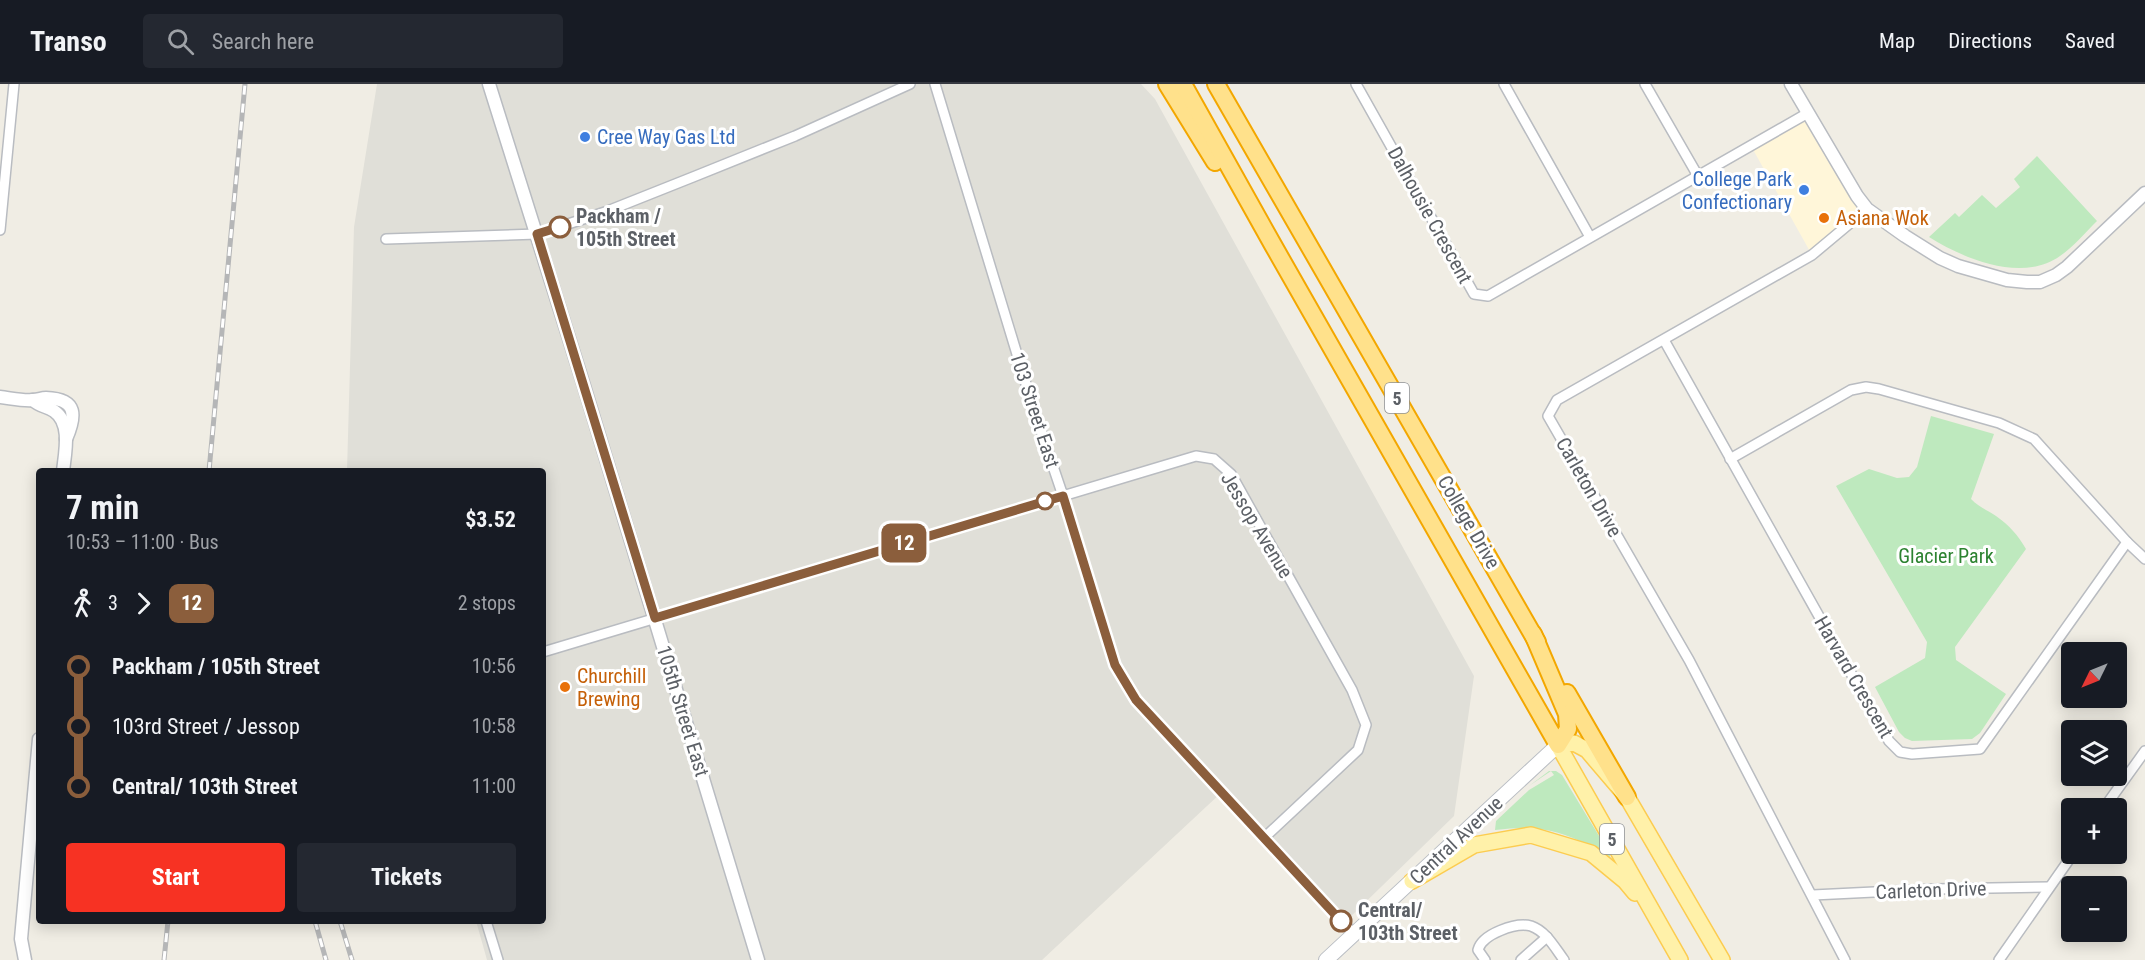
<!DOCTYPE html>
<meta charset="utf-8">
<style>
body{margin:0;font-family:"Roboto Condensed",sans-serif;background:#242831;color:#f1f3f6;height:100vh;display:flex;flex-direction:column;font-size:22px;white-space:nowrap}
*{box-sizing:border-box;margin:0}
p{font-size:20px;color:#9ea1a6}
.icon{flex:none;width:33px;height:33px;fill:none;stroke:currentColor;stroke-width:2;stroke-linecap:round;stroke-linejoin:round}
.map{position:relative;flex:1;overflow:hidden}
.side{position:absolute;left:36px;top:384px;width:510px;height:456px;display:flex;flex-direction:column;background:#171b24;border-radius:6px;box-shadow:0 3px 15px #0003}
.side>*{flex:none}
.badge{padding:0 12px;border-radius:9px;font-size:21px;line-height:39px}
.needle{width:39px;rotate:227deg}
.controls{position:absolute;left:2061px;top:558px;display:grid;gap:12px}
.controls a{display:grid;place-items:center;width:66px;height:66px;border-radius:6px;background:#171b24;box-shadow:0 3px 15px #0003;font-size:30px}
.map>.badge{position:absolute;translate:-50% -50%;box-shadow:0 0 0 3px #fff}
.legs{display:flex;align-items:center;gap:9px;height:66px;padding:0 30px;font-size:20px}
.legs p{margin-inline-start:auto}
.head{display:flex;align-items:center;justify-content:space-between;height:102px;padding:0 30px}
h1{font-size:33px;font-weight:700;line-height:45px}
.cta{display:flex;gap:12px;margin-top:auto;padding:12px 30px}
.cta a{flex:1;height:69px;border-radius:6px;background:#f73223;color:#fff;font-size:24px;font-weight:700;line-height:69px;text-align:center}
.cta a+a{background:#242831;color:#f1f3f6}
ul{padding:0 30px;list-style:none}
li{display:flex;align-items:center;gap:21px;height:60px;font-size:22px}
li i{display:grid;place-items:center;width:9px;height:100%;margin:0 8px;background:currentColor}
li i::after{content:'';width:15px;height:15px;margin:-8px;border:4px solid;border-radius:50%;background:#171b24}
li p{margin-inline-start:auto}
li:first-child i{background:linear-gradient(#0000 50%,currentColor 0)}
li:last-child i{background:linear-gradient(currentColor 50%,#0000 0)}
header{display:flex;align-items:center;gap:36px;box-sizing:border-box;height:84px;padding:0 30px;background:#171b24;border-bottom:2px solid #363941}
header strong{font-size:28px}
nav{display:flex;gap:33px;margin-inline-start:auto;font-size:21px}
.search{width:420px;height:54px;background:#242831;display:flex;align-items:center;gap:15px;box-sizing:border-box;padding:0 21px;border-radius:6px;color:#9ea1a6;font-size:22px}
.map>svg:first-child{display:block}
.commercial{fill:#fff6d9}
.industrial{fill:#e0dfd8}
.green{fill:#bee9be}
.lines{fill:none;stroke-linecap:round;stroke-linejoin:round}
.minor-casing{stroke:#b9bcc1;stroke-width:12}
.tertiary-casing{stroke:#b9bcc1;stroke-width:15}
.secondary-casing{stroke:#b9bdc3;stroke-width:16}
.primary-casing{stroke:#fccc50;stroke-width:18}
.motorway-casing{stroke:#f3a700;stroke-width:20}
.minor{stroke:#fff;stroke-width:9}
.tertiary{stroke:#fff;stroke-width:12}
.secondary{stroke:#fff;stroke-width:14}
.primary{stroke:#fff1a9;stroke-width:15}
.motorway{stroke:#ffe18b;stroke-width:16}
.rail-casing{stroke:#b5b6b7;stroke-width:5}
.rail{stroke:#fff;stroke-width:3;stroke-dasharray:9;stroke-linecap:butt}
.line-1-casing{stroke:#fff;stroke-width:14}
.line-1{stroke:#8b5e3c;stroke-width:9}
.shop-dot{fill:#3f7fe0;stroke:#fff;stroke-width:2}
.food-dot{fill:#e8710a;stroke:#fff;stroke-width:2}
.stop-1-dot{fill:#fff;stroke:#8b5e3c;stroke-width:3}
.labels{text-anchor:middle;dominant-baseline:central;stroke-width:6;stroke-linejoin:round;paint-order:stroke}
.shield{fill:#fff;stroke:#8d9094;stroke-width:1.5}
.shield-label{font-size:18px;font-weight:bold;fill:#5c6066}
.shop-label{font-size:20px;fill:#366cbe;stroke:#fff;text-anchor:start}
.street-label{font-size:20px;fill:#5c6066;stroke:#fff}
.stop-label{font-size:20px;font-weight:bold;fill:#5c6066;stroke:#fff;text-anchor:start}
.food-label{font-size:20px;fill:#c56008;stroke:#fff;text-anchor:start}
.park-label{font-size:20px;fill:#2d8331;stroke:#fff}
</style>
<header>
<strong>Transo</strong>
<div class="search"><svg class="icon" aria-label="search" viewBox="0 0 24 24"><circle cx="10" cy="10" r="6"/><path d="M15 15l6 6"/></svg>Search here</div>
<nav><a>Map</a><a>Directions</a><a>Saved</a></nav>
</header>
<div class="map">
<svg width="2145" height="876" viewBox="0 0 2145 876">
<rect width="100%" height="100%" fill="#f0ede4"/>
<path class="commercial" d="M1808,29L1867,125L1812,171L1751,62Z"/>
<path class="industrial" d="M377,0H1141L1155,15L1474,592L1454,732L1345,838L1222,708L1042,876H487L476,837H543V387H347L354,143Z"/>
<g class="green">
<path d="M2037,72L2097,137C2085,149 2073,163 2060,172C2022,199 1964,175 1929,153L1955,129L1959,133L1982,111L1996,124L2020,103L2014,95Z"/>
<path d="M1931,332L1994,350L1971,415C1979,423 1987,426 1996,432C2009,441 2018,451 2026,465L1955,563L1956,576L2006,610L1980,649L1972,655L1912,657L1905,654L1899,648L1875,603L1925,574L1927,558L1836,402L1869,385L1897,394L1909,393L1917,383Z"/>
<path d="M1549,687H1556L1562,691L1610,770V773C1599,770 1590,761 1580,757C1549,743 1528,742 1495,746L1496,737L1529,706L1554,691L1551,687L1529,702Z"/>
</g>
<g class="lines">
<g class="minor-casing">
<g id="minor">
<path d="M935,0L1033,323L1063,412L1115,581L1136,616L1354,850"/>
<path d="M1356,0L1474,210L1488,212L1808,29"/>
<path d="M1504,0L1590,153"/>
<path d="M1645,0L1698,92"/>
<path d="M0,146L14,0"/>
<path d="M386,155L537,150L605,128L693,93L795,52L910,0"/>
<path d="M1664,256L1889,657L1900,668L1912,670L1980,665L2127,458"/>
<path d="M1730,375L1851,306L1866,303L1879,305L1999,339L2034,355L2127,458L2145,475"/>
<path d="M543,568L1196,372L1214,375L1231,390L1352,606L1366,641L1358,666L1264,754"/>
<path d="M2104,724L2145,667"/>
<path d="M1813,811L1935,805L2049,803"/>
<path d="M486,837L498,876"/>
<path d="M1485,876L1478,866C1482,850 1516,838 1531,842C1546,847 1555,864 1564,876"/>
<path d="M1521,876L1547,853"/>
<path d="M1845,876L1689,576L1548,332L1557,316L1812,171L1867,125"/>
<path d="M1999,876L2073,770"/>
</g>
</g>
<g class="tertiary-casing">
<g id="tertiary">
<path d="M489,0L584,302L758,876"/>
<path d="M1791,0L1857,112L1867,125L1905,152L1940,174L1958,182L2007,196L2027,198H2040L2056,191L2067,183L2145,109"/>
<path d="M0,313C10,314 22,317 33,316C38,316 41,314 46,314C78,315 76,332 66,355"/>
<path d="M33,316C40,323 47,322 54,327C72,339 65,369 63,387"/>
<path d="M25,876L21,855L39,655"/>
</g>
</g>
<g class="secondary-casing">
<path id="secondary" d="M1326,876L1558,661"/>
</g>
<g class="primary-casing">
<g id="primary">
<path d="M1412,797L1474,761L1531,751L1591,769L1625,797L1635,809"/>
<path d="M1680,876L1558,661L1574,659L1587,666L1627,713L1722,876"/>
</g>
</g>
<g class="motorway-casing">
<g id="motorway">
<path d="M1167,0L1215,78"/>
<path d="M1183,0L1273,161L1558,661L1568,645L1567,630L1533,550"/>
<path d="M1216,0L1537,558"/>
<path d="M1567,609L1627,713"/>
</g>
</g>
<use href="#minor" class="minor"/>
<use href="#tertiary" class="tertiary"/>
<use href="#secondary" class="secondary"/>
<use href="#primary" class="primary"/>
<use href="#motorway" class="motorway"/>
<g class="rail-casing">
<g id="rail">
<path d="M209,387L245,0"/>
<path d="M315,837L326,876"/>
<path d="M340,837L352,876"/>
<path d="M164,876L168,837"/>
</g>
</g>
<use href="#rail" class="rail"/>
</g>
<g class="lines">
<g class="line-1-casing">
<path id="line-1" d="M560,143L537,150L655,534L1063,412L1115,581L1136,616L1341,837"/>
</g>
<use href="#line-1" class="line-1"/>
</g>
<g class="shop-dot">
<circle cx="585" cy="53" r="6"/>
<circle cx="1804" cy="106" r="6"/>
</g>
<g class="food-dot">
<circle cx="1824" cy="134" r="6"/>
<circle cx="565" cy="603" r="6"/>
</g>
<g class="stop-1-dot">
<circle cx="560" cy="143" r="10"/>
<circle cx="1045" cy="417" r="8"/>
<circle cx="1341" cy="837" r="10"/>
</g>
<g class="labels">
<g class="shield">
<rect x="1385" y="299" width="24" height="30" rx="4.5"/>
<rect x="1600" y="740" width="24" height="30" rx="4.5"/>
</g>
<g class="shield-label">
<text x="1397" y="314">5</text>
<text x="1612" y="755">5</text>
</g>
<g class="shop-label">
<text x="597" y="53">Cree Way Gas Ltd</text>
<text x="1792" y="95" text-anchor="end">College Park<tspan x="1792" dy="23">Confectionary</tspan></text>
</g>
<g class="street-label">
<text transform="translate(1430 131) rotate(61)">Dalhousie Crescent</text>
<text transform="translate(1035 326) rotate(72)">103 Street East</text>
<text transform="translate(1589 403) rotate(60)">Carleton Drive</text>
<text transform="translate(1469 438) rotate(60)">College Drive</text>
<text transform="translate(1257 441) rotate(59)">Jessop Avenue</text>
<text transform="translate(1854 593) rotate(60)">Harvard Crescent</text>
<text transform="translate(683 627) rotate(73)">105th Street East</text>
<text transform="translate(1456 756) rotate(-43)">Central Avenue</text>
<text transform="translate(1931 806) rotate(-2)">Carleton Drive</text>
</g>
<g class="stop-label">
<text x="576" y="132">Packham /<tspan x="576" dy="23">105th Street</tspan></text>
<text x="1358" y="826">Central/<tspan x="1358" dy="23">103th Street</tspan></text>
</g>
<g class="food-label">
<text x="1836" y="134">Asiana Wok</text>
<text x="577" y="592">Churchill<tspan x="577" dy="23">Brewing</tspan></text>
</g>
<g class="park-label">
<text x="1946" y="472">Glacier Park</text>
</g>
</g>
</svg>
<div class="controls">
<a><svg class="needle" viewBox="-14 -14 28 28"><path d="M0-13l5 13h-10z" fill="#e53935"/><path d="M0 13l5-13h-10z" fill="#9ea1a6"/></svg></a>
<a><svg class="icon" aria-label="layers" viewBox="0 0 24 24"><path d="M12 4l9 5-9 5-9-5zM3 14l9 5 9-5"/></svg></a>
<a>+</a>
<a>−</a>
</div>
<b class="badge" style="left:904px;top:459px;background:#8b5e3c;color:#fff">12</b>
<section class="side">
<div class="head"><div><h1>7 min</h1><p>10:53 – 11:00 · Bus</p></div><b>$3.52</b></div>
<div class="legs"><svg class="icon" aria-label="walk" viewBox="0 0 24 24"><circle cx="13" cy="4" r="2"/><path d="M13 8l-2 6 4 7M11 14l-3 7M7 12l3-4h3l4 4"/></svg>3<svg class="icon" aria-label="forward" viewBox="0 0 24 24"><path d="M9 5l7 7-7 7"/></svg><b class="badge" style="background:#8b5e3c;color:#fff">12</b><p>2 stops</p></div>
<ul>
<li><i style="color:#8b5e3c"></i><b>Packham / 105th Street</b><p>10:56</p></li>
<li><i style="color:#8b5e3c"></i><span>103rd Street / Jessop</span><p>10:58</p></li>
<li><i style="color:#8b5e3c"></i><b>Central/ 103th Street</b><p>11:00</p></li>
</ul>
<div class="cta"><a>Start</a><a>Tickets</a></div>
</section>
</div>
